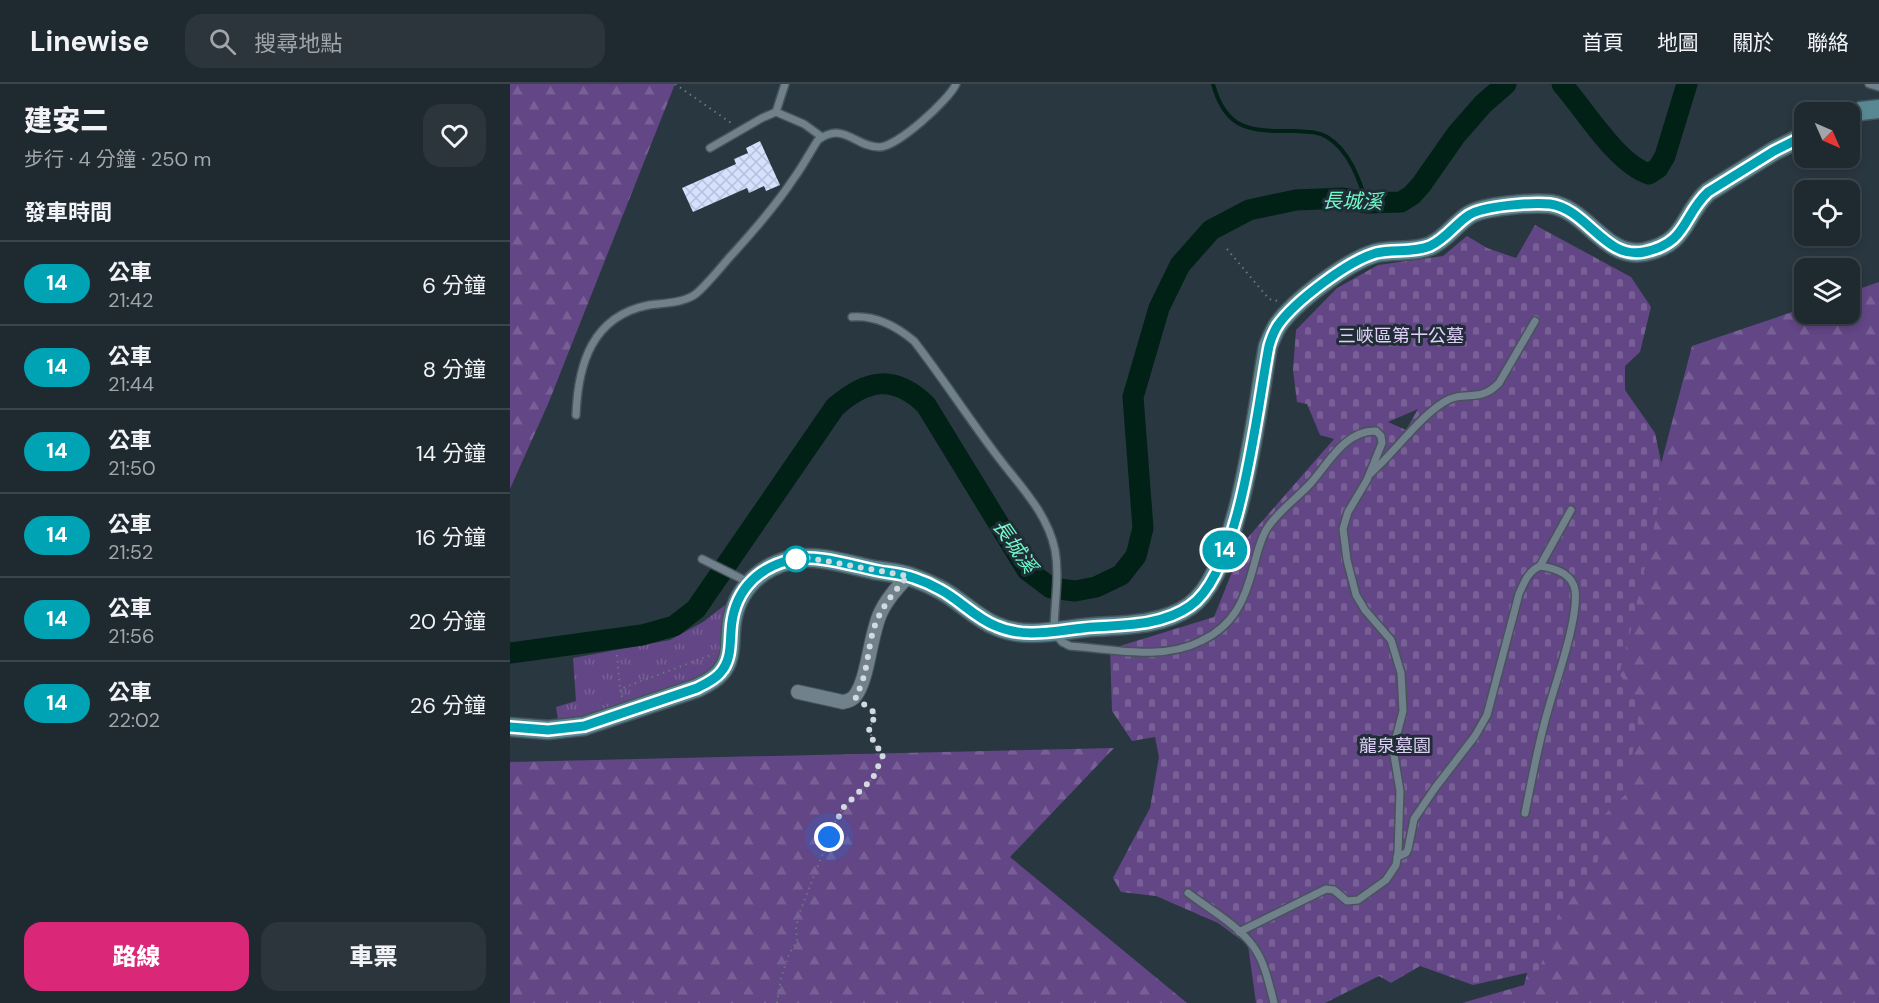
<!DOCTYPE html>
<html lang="zh-TW">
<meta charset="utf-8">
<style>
body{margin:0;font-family:"DM Sans","Noto Sans TC",sans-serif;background:#2c353c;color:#f1f3f6;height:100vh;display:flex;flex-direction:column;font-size:22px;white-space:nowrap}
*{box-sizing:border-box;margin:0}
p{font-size:20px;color:#a1a6ab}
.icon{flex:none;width:33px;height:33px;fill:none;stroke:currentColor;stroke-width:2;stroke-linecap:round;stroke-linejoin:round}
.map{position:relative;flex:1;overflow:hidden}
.side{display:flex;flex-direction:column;background:#1f2930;width:510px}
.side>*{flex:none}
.badge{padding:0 12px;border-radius:20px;font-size:21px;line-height:39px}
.needle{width:39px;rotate:135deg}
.controls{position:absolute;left:1284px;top:18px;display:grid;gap:12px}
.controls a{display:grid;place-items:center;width:66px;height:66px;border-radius:12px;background:#1f2930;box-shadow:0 3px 9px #0003,0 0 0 2px #3c454c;font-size:30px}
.you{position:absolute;width:30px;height:30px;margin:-15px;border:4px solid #fff;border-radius:50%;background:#1a73e8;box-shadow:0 0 0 9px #1a73e833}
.map>.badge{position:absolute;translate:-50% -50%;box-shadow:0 0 0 3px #fff}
h2{padding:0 24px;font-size:22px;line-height:54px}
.round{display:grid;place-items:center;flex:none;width:63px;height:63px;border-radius:18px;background:#2c353c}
.head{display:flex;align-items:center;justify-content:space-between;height:102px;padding:0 24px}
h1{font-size:28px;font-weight:800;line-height:45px}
.action{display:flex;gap:12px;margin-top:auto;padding:12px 24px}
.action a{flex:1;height:69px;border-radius:18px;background:#db2777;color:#fff;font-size:24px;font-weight:800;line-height:69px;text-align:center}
.action a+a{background:#2c353c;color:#f1f3f6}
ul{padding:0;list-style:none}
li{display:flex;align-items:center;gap:18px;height:84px;padding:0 24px;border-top:2px solid #3c454c}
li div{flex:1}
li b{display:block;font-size:22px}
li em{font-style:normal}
li .badge{min-width:66px;font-weight:700;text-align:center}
header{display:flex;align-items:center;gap:36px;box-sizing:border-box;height:84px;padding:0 30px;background:#1f2930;border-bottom:2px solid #3c454c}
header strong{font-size:28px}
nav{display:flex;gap:33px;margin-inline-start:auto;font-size:21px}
.search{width:420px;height:54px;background:#2c353c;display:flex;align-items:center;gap:15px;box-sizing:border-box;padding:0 21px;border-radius:18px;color:#a1a6ab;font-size:22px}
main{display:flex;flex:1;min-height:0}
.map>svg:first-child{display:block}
.forest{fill:url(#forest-firs)}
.cemetery{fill:url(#cemetery-stones);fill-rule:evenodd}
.park{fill:url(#park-tufts)}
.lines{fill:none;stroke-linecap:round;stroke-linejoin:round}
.stream{stroke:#012016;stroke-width:4}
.river{stroke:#012016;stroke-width:21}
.building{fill:url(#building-cross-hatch)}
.lane-casing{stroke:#47535a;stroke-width:10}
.street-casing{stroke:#47535a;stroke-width:16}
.secondary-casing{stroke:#47535a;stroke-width:21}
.path{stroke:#6b777f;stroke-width:2;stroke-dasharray:1.5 4.5;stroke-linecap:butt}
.lane{stroke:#71818b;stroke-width:7}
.street{stroke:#71818b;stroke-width:14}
.secondary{stroke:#588992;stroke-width:18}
.line-casing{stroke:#fff;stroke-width:14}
.line{stroke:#00a3b4;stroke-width:9}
.walk{stroke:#d2dae0;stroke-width:6;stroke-dasharray:0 10.8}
.stop-dot{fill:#fff;stroke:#00a3b4;stroke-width:3}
.labels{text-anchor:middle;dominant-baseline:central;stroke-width:6;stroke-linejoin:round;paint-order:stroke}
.park-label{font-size:18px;fill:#e1d1f9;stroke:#202d36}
.water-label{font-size:20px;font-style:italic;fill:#71fbcb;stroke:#202d36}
</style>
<header>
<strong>Linewise</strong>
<div class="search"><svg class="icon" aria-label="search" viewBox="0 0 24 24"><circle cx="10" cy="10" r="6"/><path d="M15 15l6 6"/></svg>搜尋地點</div>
<nav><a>首頁</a><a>地圖</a><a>關於</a><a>聯絡</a></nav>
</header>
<main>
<section class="side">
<div class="head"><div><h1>建安二</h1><p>步行 · 4 分鐘 · 250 m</p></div><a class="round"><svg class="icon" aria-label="heart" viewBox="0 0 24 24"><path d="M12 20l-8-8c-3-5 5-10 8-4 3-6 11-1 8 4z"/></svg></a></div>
<h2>發車時間</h2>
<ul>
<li><span class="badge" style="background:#00a3b4;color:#fff">14</span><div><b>公車</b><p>21:42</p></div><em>6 分鐘</em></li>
<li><span class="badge" style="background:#00a3b4;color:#fff">14</span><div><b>公車</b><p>21:44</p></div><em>8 分鐘</em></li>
<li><span class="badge" style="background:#00a3b4;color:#fff">14</span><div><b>公車</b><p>21:50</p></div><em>14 分鐘</em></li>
<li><span class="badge" style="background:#00a3b4;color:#fff">14</span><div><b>公車</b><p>21:52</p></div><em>16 分鐘</em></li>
<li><span class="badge" style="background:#00a3b4;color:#fff">14</span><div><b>公車</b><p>21:56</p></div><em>20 分鐘</em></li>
<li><span class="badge" style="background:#00a3b4;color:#fff">14</span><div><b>公車</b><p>22:02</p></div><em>26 分鐘</em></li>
</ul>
<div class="action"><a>路線</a><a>車票</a></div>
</section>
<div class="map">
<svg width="1369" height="919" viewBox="0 0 1369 919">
<defs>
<pattern id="forest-firs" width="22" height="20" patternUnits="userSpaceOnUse" patternTransform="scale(1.5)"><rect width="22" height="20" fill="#624685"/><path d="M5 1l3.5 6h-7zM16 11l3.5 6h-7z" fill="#786096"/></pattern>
<pattern id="cemetery-stones" width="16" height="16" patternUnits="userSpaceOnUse" patternTransform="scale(1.5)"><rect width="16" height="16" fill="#624685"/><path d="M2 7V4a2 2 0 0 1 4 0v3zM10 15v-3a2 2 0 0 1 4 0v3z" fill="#786096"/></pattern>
<pattern id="park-tufts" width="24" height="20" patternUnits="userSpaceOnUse" patternTransform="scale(1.5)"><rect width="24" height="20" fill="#624685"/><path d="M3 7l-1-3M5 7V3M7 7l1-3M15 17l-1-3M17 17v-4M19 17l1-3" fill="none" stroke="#786096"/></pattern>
<pattern id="building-cross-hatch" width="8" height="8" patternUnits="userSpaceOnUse" patternTransform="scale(1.5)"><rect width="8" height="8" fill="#d5e0fe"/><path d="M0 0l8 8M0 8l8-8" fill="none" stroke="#b7c0d9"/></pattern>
</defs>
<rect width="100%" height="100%" fill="#293740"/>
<g class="forest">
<path d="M0,0H165L38,320L0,405Z"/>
<path d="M1369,198V919H952L1014,901L1182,262L1294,224V230H1340V208Z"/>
<path d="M604,664L500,773L677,919H0V678Z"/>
</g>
<path class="cemetery" d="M1025,141L1121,193L1141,223L1130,268L1115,282V306L1145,349L1154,392L1144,443L1120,549L1109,590L1124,609L1128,638L1115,711L1095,730L1087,781L1055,813L1029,886L963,901L910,882L881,899L869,892L815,919H746L738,861L708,839L646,812L611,808L603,794L640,724L649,673L645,653L622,657L602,627L600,565L704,533L734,458L824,355L810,351L797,320L787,318L783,286L786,246L827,204L868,181L933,172L957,152L977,164L1006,174ZM908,325L896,346L878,338Z"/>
<path class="park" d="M215,521L213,572L198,592L49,642L46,623L66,617L63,574L160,556L193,538Z"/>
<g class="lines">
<path class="stream" d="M703,0C716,48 742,47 785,47C796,48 807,47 817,53C839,66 849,95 857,119"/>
<g class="river">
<path d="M1052,0C1075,26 1107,80 1139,90L1148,84L1155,72L1177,0"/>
<path d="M0,569L132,551L164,542L186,525L325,323C357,295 384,290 416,321L517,486L541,504L565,507L586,503L611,491L626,472L633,444L623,313L649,224L670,181L701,146L739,126L786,116L833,114L857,119L891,118L902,111L911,101L946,51L973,20L996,0"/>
</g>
</g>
<path class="building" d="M250,57L270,101L256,107L254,102L239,109L237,104L183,128L172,104L226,80L224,75L238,69L236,64Z"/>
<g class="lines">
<g class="lane-casing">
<g id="lane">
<path d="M1359,0L1369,3"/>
<path d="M266,28L275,0"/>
<path d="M200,64L252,34L266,28L294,40L312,53"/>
<path d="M342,233C366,231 386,242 404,257C432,293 457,332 485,369C507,399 537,427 545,466C550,493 544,521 544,548L552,558L560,562C603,565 652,577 691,557C725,541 735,515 744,481C747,469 750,457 756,446C767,428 786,415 800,400C818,380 835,346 866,347L871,352L872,359L857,396L838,428L833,445L837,476L846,511L855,526L881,556L891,589L893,627L883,665L890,707L888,769L886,781L876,796L848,816L837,817L824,806L816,805L729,848"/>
<path d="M66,331C68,280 82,232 139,221C154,219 175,219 187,209C198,199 208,187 218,175C241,150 265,123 284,94C293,82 300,68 308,56C334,37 345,63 369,63C386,64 439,16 446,0"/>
<path d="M861,389C886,367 906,336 934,318C955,305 969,320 989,299L1025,237"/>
<path d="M192,475L238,498"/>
<path d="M1030,482L1061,426"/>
<path d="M887,773L896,769L898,765L904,735L925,704L965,652L977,631L1009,510C1014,499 1018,487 1030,482C1045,484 1062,489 1065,506C1069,534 1046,597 1038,626C1028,660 1022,695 1015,729"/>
<path d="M678,809C698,824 729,842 743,862C755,878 759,900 764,919"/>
</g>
</g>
<g class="street-casing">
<path id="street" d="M288,608L333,618C338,617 342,616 345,612C358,596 360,552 370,530C376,516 387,504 398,492"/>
</g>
<g class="secondary-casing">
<g id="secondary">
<path d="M1340,32L1351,27L1369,25"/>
<path d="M0,643L38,646L74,642L187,604C195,600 204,596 210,589C221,577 220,562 221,547C223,511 245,485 280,476C304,469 340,481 364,486C377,488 392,489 404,494C413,497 421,501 429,505C449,515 466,534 486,542C517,556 552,545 584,543C617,541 653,541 680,522C730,487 747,322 758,262C761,255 764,247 768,241C785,217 838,177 866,169C884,165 903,169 920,162C936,155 945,140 959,131C973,122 1023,118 1040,120C1077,125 1095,175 1134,168C1178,159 1172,132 1198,108L1264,67L1294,52"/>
</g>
</g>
<g class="path">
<path d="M165,0L224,41"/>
<path d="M717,165L759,215L768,217"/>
<path d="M107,571L110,605"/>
<path d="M112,613L110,605L204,570"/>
<path d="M267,919L271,894L279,870L287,857L286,844L289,830L326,736L333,724L363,694L374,669L365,662L359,645L366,630L353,619"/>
</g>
<use href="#lane" class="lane"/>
<use href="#street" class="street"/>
<use href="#secondary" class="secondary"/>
</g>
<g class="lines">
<g class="line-casing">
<path id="line" d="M0,643L38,646L74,642L187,604C195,600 204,596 210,589C221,577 220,562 221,547C223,510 244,485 280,476C305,469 343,482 369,487C380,489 393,490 404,494C413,497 422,501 429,505C449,515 465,534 486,542C517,556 552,545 584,543C617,541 653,541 680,522C731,487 747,323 759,262C761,255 764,247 768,241C785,217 838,177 866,169C884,165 903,169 920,162C936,155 945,140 959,131C973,122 1023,118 1040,120C1077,125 1095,176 1134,168C1178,159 1172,132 1198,108L1264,67L1294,52"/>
</g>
<use href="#line" class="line"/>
<path class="walk" d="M286,475H281L299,474L398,492C384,508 371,523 364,544C357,566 358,593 345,613L366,630L359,645L365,662L374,669L363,694L333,724L319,753"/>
</g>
<circle class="stop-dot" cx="286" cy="475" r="12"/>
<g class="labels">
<g class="park-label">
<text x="891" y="252">三峽區第十公墓</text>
<text x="885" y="662">龍泉墓園</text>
</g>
<g class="water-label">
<text transform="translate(842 117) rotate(1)">長城溪</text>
<text transform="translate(505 462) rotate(55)">長城溪</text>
</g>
</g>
</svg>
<div class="controls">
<a><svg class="needle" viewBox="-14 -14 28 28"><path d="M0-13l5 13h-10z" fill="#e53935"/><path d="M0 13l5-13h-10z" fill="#a1a6ab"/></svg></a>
<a><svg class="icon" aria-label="locate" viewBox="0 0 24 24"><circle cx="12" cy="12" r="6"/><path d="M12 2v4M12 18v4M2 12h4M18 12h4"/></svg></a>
<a><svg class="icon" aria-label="layers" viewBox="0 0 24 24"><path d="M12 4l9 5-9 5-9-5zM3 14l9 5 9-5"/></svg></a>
</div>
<div class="you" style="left:319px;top:753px"></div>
<b class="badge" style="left:715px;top:466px;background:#00a3b4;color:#fff">14</b>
</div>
</main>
